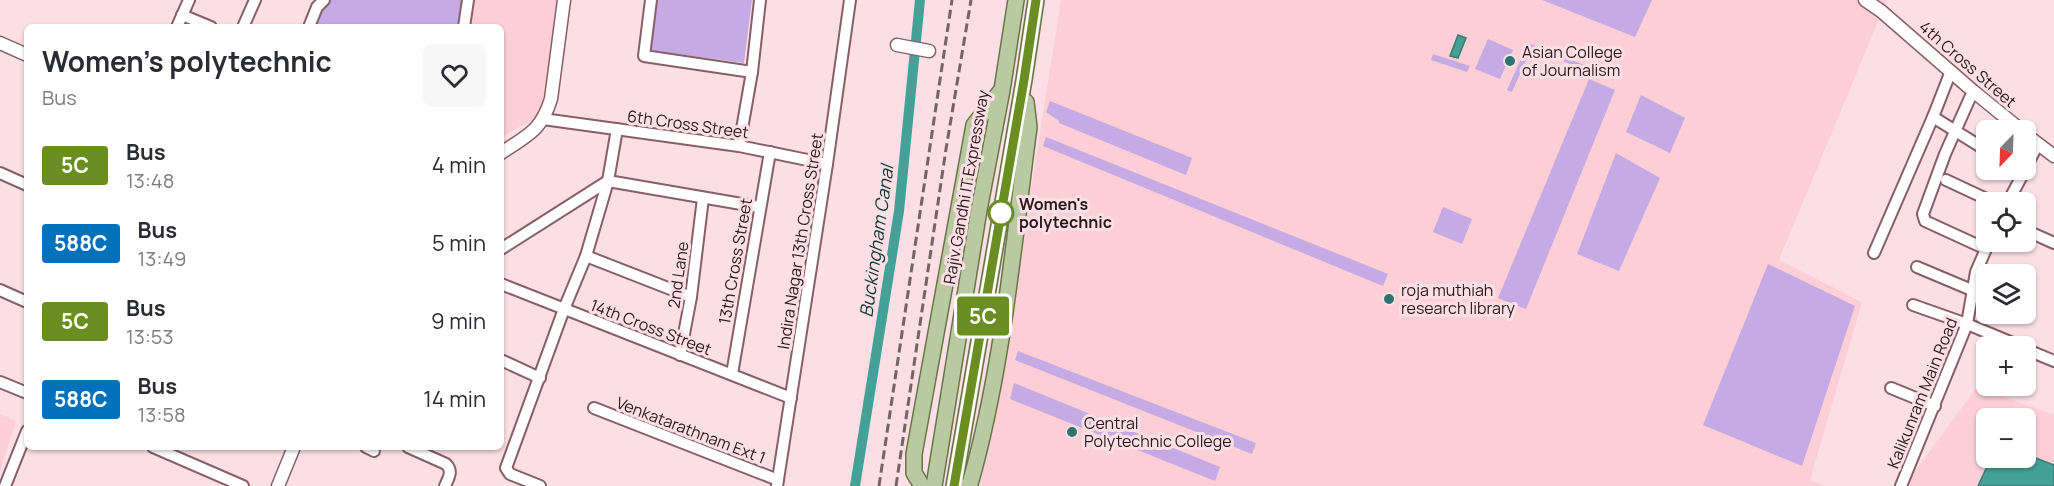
<!DOCTYPE html>
<meta charset="utf-8">
<style>
body{margin:0;font-family:Manrope,sans-serif;background:#f7f7f7;color:#2b2b33;height:100vh;display:flex;flex-direction:column;font-size:22px;white-space:nowrap}
*{box-sizing:border-box;margin:0}
p{font-size:20px;color:#7c7c81}
.icon{flex:none;width:33px;height:33px;fill:none;stroke:currentColor;stroke-width:2;stroke-linecap:round;stroke-linejoin:round}
.map{position:relative;flex:1;overflow:hidden}
.details{position:absolute;left:24px;top:24px;width:480px;height:426px;display:flex;flex-direction:column;background:#fff;border-radius:9px;box-shadow:0 2px 4px #0004}
.details>*{flex:none}
.badge{padding:0 12px;border-radius:4px;font-size:21px;line-height:39px}
.needle{width:39px;rotate:203deg}
.fabs{position:absolute;left:1976px;top:120px;display:grid;gap:12px}
.fabs a{display:grid;place-items:center;width:60px;height:60px;border-radius:9px;background:#fff;box-shadow:0 2px 4px #0004;font-size:30px}
.map>.badge{position:absolute;translate:-50% -50%;box-shadow:0 0 0 3px #fff}
.round{display:grid;place-items:center;flex:none;width:63px;height:63px;border-radius:9px;background:#f7f7f7}
.summary{display:flex;align-items:center;justify-content:space-between;height:102px;padding:0 18px}
h1{font-size:28px;font-weight:700;line-height:45px}
ul{padding:0;list-style:none}
li{display:flex;align-items:center;gap:18px;height:78px;padding:0 18px}
li div{flex:1}
li b{display:block;font-size:22px}
li em{font-style:normal}
li .badge{min-width:66px;font-weight:700;text-align:center}
.map>svg:first-child{display:block}
.built{fill:#fccfd7;fill-rule:evenodd}
.green{fill:#c5aae3}
.water{fill:#45a198;stroke:#3d7873;stroke-width:1.5}
.lines{fill:none;stroke-linecap:round;stroke-linejoin:round}
.canal{stroke:#45a198;stroke-width:10}
.minor-casing{stroke:#885f67;stroke-width:14}
.tertiary-casing{stroke:#885f67;stroke-width:15}
.primary-casing{stroke:#697549;stroke-width:18}
.minor{stroke:#fff;stroke-width:10}
.tertiary{stroke:#fff;stroke-width:12}
.primary{stroke:#bacaa0;stroke-width:15}
.rail{stroke:#776266;stroke-width:3;stroke-dasharray:9 4.5;stroke-linecap:butt}
.line-casing{stroke:#fff;stroke-width:14}
.line{stroke:#6b8e23;stroke-width:9}
.poi-dot{fill:#2c746d;stroke:#fbdfe4;stroke-width:2}
.stop-dot{fill:#fff;stroke:#6b8e23;stroke-width:3}
.labels{text-anchor:middle;dominant-baseline:central;stroke-width:6;stroke-linejoin:round;paint-order:stroke}
.poi-label{font-size:16px;fill:#29191c;stroke:#fbdfe4;text-anchor:start}
.street-label{font-size:16px;fill:#29191c;stroke:#fbdfe4}
.stop-label{font-size:16px;font-weight:bold;fill:#29191c;stroke:#fbdfe4;text-anchor:start}
.water-label{font-size:18px;font-style:italic;fill:#0c3834;stroke:#fbdfe4}
</style>
<div class="map">
<svg width="2054" height="486" viewBox="0 0 2054 486">
<rect width="100%" height="100%" fill="#fbdfe4"/>
<g class="built">
<path d="M468,0H560L544,114L501,137V27H464Z"/>
<path d="M1061,0H1887L1779,260L1862,302L1810,480L1826,486H980L1007,340Z"/>
<path d="M1977,387L2054,415V486H1904ZM1986,418H2025V458H1986Z"/>
<path d="M0,414L16,421L0,471Z"/>
</g>
<g class="green">
<path d="M327,0H462L457,27H310Z"/>
<path d="M653,0H752L744,63L646,50Z"/>
<path d="M1542,0H1652L1635,37Z"/>
<path d="M1488,39L1513,50L1500,79L1475,69Z"/>
<path d="M1528,43L1612,76L1610,79L1531,49L1512,92L1507,90Z"/>
<path d="M1433,54L1470,66L1467,72L1431,60Z"/>
<path d="M1589,79L1615,90L1526,309L1498,298Z"/>
<path d="M1641,95L1685,118L1670,153L1626,132Z"/>
<path d="M1050,101L1192,158L1186,175L1059,123V121L1046,112Z"/>
<path d="M1046,137L1388,274L1383,286L1043,146Z"/>
<path d="M1616,153L1660,178L1619,271L1577,254Z"/>
<path d="M1443,207L1472,219L1462,244L1433,232Z"/>
<path d="M1768,264L1855,306L1802,466L1703,425Z"/>
<path d="M1018,351L1256,443L1252,454L1015,360Z"/>
<path d="M1014,383L1220,467L1215,481L1010,399Z"/>
</g>
<g class="water">
<path d="M1458,35L1466,38L1458,58L1450,56Z"/>
<path d="M2025,454L2054,465V486H1978L1991,458H2025Z"/>
</g>
<g class="lines">
<path class="canal" d="M855,486L899,211L920,0"/>
<g class="minor-casing">
<g id="minor">
<path d="M651,0L644,56L752,72"/>
<path d="M182,15L211,27"/>
<path d="M177,27L189,0"/>
<path d="M243,27L255,0"/>
<path d="M309,27L317,7L324,0"/>
<path d="M464,27L468,0"/>
<path d="M1973,91L1945,154L1923,214L1925,221L1986,249"/>
<path d="M1933,117L1986,150"/>
<path d="M543,119L739,146L827,164"/>
<path d="M739,146L752,72L760,0"/>
<path d="M2025,169L2038,144"/>
<path d="M0,173L27,185"/>
<path d="M1946,180L1993,202"/>
<path d="M2008,202L2025,170"/>
<path d="M2025,230L2054,243"/>
<path d="M501,249L608,181L759,207"/>
<path d="M1874,253L1933,117L1951,71"/>
<path d="M586,256L691,297"/>
<path d="M1917,267L1974,291"/>
<path d="M501,284L791,398"/>
<path d="M0,290L27,302"/>
<path d="M1913,305L1967,324L2020,346"/>
<path d="M2025,349L2054,361"/>
<path d="M680,355L691,297L703,198"/>
<path d="M501,360L540,378"/>
<path d="M732,374L770,152"/>
<path d="M0,382L27,393"/>
<path d="M1891,388L1935,406"/>
<path d="M594,408L778,480"/>
<path d="M153,447L243,486"/>
<path d="M366,447L374,451"/>
<path d="M408,447L446,464C453,471 449,477 445,486"/>
<path d="M5,486L27,431"/>
<path d="M540,486L510,474L506,468L564,309L586,256L608,181L617,129"/>
<path d="M777,486L827,164L850,0"/>
<path d="M1901,486L1967,324L1976,272L1989,242"/>
</g>
</g>
<g class="tertiary-casing">
<g id="tertiary">
<path d="M1865,0L1881,11L1973,91L2021,130"/>
<path d="M0,43L27,55"/>
<path d="M897,45L929,51"/>
<path d="M2025,134L2054,156"/>
<path d="M501,153C528,135 541,131 551,99L564,0"/>
<path d="M278,486L294,447"/>
</g>
</g>
<g class="primary-casing">
<g id="primary">
<path d="M922,486L914,473V454L974,125L1000,92"/>
<path d="M934,486L979,210L1002,90L1016,0"/>
<path d="M954,486L1024,80L1036,0"/>
<path d="M967,486L970,484C1003,368 1013,246 1029,127L1026,102"/>
</g>
</g>
<use href="#minor" class="minor"/>
<use href="#tertiary" class="tertiary"/>
<use href="#primary" class="primary"/>
<g class="rail">
<path d="M879,486L952,0"/>
<path d="M896,486L946,149L971,0"/>
</g>
</g>
<g class="lines">
<g class="line-casing">
<path id="line" d="M954,486L1024,80L1036,0"/>
</g>
<use href="#line" class="line"/>
</g>
<g class="poi-dot">
<circle cx="1510" cy="61" r="6"/>
<circle cx="1389" cy="299" r="6"/>
<circle cx="1072" cy="432" r="6"/>
</g>
<circle class="stop-dot" cx="1001" cy="213" r="12"/>
<g class="labels">
<g class="poi-label">
<text x="1522" y="52">Asian College<tspan x="1522" dy="18">of Journalism</tspan></text>
<text x="1401" y="290">roja muthiah<tspan x="1401" dy="18">research library</tspan></text>
<text x="1084" y="423">Central<tspan x="1084" dy="18">Polytechnic College</tspan></text>
</g>
<g class="street-label">
<text transform="translate(1968 64) rotate(41)">4th Cross Street</text>
<text transform="translate(688 124) rotate(8)">6th Cross Street</text>
<text transform="translate(966 187) rotate(-80)">Rajiv Gandhi IT Expressway</text>
<text transform="translate(800 241) rotate(-81)">Indira Nagar 13th Cross Street</text>
<text transform="translate(735 261) rotate(-80)">13th Cross Street</text>
<text transform="translate(678 275) rotate(-82)">2nd Lane</text>
<text transform="translate(651 327) rotate(21)">14th Cross Street</text>
<text transform="translate(1922 393) rotate(-68)">Kalikunram Main Road</text>
<text transform="translate(691 430) rotate(21)">Venkatarathnam Ext 1</text>
</g>
<g class="stop-label">
<text x="1019" y="204">Women's<tspan x="1019" dy="18">polytechnic</tspan></text>
</g>
<g class="water-label">
<text transform="translate(876 241) rotate(-82)">Buckingham Canal</text>
</g>
</g>
</svg>
<div class="fabs">
<a><svg class="needle" viewBox="-14 -14 28 28"><path d="M0-13l5 13h-10z" fill="#e53935"/><path d="M0 13l5-13h-10z" fill="#7c7c81"/></svg></a>
<a><svg class="icon" aria-label="locate" viewBox="0 0 24 24"><circle cx="12" cy="12" r="6"/><path d="M12 2v4M12 18v4M2 12h4M18 12h4"/></svg></a>
<a><svg class="icon" aria-label="layers" viewBox="0 0 24 24"><path d="M12 4l9 5-9 5-9-5zM3 14l9 5 9-5"/></svg></a>
<a>+</a>
<a>−</a>
</div>
<b class="badge" style="left:983px;top:316px;background:#6b8e23;color:#fff">5C</b>
<section class="details">
<div class="summary"><div><h1>Women's polytechnic</h1><p>Bus</p></div><a class="round"><svg class="icon" aria-label="heart" viewBox="0 0 24 24"><path d="M12 20l-8-8c-3-5 5-10 8-4 3-6 11-1 8 4z"/></svg></a></div>
<ul>
<li><span class="badge" style="background:#6b8e23;color:#fff">5C</span><div><b>Bus</b><p>13:48</p></div><em>4 min</em></li>
<li><span class="badge" style="background:#0072bc;color:#fff">588C</span><div><b>Bus</b><p>13:49</p></div><em>5 min</em></li>
<li><span class="badge" style="background:#6b8e23;color:#fff">5C</span><div><b>Bus</b><p>13:53</p></div><em>9 min</em></li>
<li><span class="badge" style="background:#0072bc;color:#fff">588C</span><div><b>Bus</b><p>13:58</p></div><em>14 min</em></li>
</ul>
</section>
</div>
